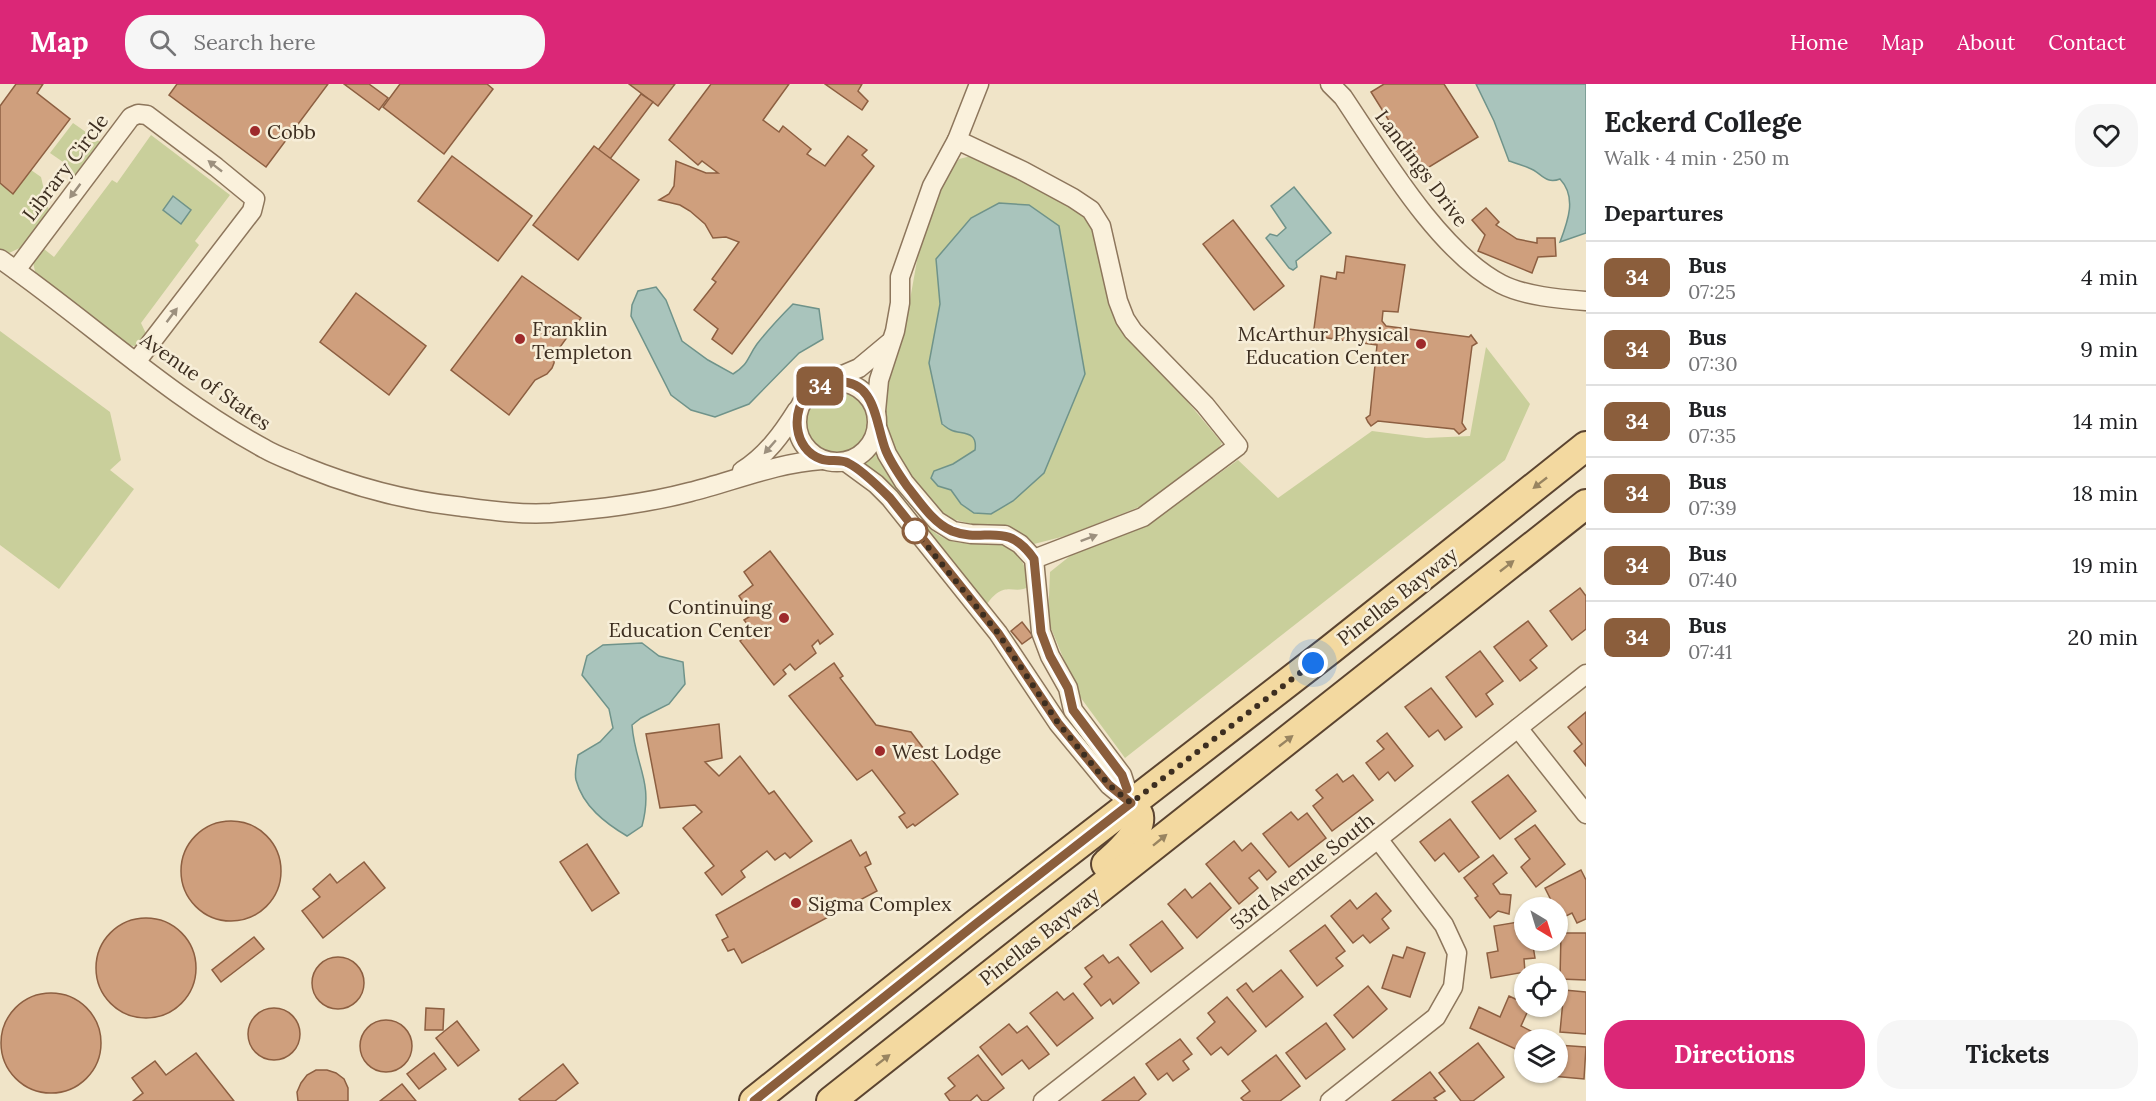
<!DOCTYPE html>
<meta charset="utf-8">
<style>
body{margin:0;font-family:Lora,serif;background:#f6f6f6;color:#202124;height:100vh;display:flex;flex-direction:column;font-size:22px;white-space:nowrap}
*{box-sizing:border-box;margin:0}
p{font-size:20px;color:#757577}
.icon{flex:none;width:33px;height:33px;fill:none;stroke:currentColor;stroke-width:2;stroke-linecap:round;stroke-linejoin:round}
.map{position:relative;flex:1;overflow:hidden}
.details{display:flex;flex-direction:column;background:#fff;width:570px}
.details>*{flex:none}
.badge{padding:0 12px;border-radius:9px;font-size:21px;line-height:39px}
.needle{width:39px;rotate:142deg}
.buttons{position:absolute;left:1514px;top:813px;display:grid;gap:12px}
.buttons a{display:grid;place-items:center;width:54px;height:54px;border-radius:50%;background:#fff;box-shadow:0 2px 4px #0004;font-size:30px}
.you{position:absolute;width:30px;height:30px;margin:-15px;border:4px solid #fff;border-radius:50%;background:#1a73e8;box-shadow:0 0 0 9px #1a73e833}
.map>.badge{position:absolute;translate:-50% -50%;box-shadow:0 0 0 3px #fff}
h2{padding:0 18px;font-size:22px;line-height:54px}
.round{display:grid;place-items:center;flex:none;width:63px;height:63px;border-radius:24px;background:#f6f6f6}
.headline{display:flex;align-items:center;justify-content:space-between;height:102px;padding:0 18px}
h1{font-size:28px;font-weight:800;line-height:45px}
.cta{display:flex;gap:12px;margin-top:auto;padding:12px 18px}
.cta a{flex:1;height:69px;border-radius:24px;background:#db2777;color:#fff;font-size:24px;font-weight:800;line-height:69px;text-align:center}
.cta a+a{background:#f6f6f6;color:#202124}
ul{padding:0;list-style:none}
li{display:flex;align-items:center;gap:18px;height:72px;padding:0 18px;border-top:2px solid #e0e0e0}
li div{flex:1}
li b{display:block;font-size:22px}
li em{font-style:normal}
li .badge{min-width:66px;font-weight:700;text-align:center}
header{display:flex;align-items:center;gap:36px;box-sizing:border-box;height:84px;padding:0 30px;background:#db2777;color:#fff}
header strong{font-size:28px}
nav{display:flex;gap:33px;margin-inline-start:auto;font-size:21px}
.search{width:420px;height:54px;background:#f6f6f6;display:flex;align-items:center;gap:15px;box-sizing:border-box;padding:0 21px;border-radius:24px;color:#757577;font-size:22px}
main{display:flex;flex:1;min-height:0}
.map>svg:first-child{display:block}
.green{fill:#c9cf9b}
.water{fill:#a9c4bc;stroke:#6f938a;stroke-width:1.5}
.building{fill:#cf9f7d;stroke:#8d5f41;stroke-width:1.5}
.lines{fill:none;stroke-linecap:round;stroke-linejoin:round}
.street-casing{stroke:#8d765c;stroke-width:21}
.primary-casing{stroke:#5b4430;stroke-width:32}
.street{stroke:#faf1dc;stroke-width:18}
.primary{stroke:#f3d9a0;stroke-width:28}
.oneway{fill:#9c907e}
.oneway2{fill:#988460}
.line-casing{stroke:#fff;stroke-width:14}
.line{stroke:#8b5e3c;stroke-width:9}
.walk{stroke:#3d2e20;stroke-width:6;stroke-dasharray:0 10.8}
.poi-dot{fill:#9e2a2b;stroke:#f7eed8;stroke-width:2}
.stop-dot{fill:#fff;stroke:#8b5e3c;stroke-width:3}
.labels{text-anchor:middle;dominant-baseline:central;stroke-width:5;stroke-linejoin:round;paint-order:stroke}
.poi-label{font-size:20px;fill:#3d2e20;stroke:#f7eed8;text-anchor:start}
.street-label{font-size:20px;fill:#3d2e20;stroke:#f7eed8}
</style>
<header>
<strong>Map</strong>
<div class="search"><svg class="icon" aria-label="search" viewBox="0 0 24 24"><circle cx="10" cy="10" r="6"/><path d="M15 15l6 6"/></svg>Search here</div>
<nav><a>Home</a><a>Map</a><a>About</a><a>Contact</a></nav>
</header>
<main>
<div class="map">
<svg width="1586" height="1017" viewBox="0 0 1586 1017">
<rect width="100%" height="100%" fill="#f0e4c8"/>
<g class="green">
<path d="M73,39L100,58L74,92L65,85L63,78L50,69Z"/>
<path d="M151,51L230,111L195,157L199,161L141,239L148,254L135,262L127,261L36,192L33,178L41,166L44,165L54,173L112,96L117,99Z"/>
<path d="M971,72L1065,119L1087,135L1096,153L1109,222L1126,252L1167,293L1222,359L1209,378L1149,419L1069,451L1034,460L1023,454L945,433L917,404L894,368L883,333L885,300L890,280L908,227L921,154L948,90L959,75Z"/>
<path d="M31,86L41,93L49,127L22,163L9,169L0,166V100L13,110Z"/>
<path d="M0,247L110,328L121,376L110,386L134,405L59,505L0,461Z"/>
<path d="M1486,263L1530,320L1505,376L1125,674L1078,610L1048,537L1050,488L1080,464L1147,441L1238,376L1278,414L1372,347L1426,354L1470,352Z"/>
<circle cx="834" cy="338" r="33"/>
<path d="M874,369C881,375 884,385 889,393C900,410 922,442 940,452C978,474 1016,432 1030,502C1013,513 1005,493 985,523L861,382Z"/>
</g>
<g class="water">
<path d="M1476,0H1586V149L1560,158C1568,137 1577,113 1560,95C1545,101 1541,88 1529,84C1522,81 1515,79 1509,77L1494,37Z"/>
<path d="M1294,103L1331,149L1296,177L1297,183L1293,186L1289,184L1266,154L1270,150L1277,152L1286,144L1271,122Z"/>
<path d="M173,112L191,126L181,140L163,126Z"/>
<path d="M999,119L1029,121L1059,142L1085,290L1044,389L1013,417L991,430L974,429L961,420L951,406L938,402L931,394L934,387L953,380L975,366C978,346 962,351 951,346C948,345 945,342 942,340L929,279L940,220L936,175L971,134Z"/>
<path d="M656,203L666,216L682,257L708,276L733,290C749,280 747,274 757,260C768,246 780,233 793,220L819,225L823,255L799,269L749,320L715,333L691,326L671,311L631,232L632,221L638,207Z"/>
<path d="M642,559L659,572L683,578L685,600L669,620L641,634L632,641C635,682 654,697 642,742L627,752C605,739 583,722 576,696C574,688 577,679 578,671L600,658L613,644L609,625L582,591L587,572L603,561Z"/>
</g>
<g class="building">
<path d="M16,0H43L37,9L70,35L13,110L0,99V22Z"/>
<path d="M177,0H328L266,83L169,11Z"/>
<path d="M344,0H369L388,14L379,26Z"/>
<path d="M400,0H487L493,5L444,70L383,23Z"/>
<path d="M629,0H675L658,22Z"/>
<path d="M711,0H789L763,36L779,48L783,42L811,65L807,70L825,82L848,52L867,66L862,71L874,82L732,270L712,255L718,245L694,226L716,198L712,195L739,158L726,153L713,154L705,140L690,127L680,121L659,116L669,110L674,102L676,77L706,89H718L702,77L698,81L669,56Z"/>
<path d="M825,0H862L858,7L868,17L862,26Z"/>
<path d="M1384,0H1444L1478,53L1421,88L1371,8Z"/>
<path d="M641,10L653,18L610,75L598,66Z"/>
<path d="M594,62L639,96L578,176L533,141Z"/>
<path d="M452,72L532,132L498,177L418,117Z"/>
<path d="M1486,124L1499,138L1496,141L1517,155L1537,159V154H1555L1556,172L1538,173L1532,189L1478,167L1485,151L1472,136Z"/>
<path d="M1233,136L1284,202L1254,226L1203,160Z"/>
<path d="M1346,172L1405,181L1398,228L1383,227L1382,237L1386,242L1469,253L1471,251L1477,259L1472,262L1462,339L1466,345L1459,350L1454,345L1378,337L1371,342L1368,338L1366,334L1370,331L1377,261L1313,252L1321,192L1336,195L1337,188L1344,189Z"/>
<path d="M522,192L581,234L555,270L554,279L552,284L547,290L535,296L509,331L451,286Z"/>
<path d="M356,209L426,262L389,311L320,258Z"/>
<path d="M770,467L833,550L820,560L818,556L812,562L816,569L795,586L790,580L783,586L786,590L774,601L740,557L753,547L744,536L749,533L744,526L747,524L739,512L753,501L744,488Z"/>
<path d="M1580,504L1586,512V545L1572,556L1550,527Z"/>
<path d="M1528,537L1547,562L1530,576L1537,584L1520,597L1494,563Z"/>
<path d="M1022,538L1033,552L1022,560L1011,547Z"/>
<path d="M1480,567L1503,597L1486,610L1493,620L1476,633L1446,593Z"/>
<path d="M834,579L843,592L840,594L876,641L911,648L958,710L915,742L913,740L907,744L899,733L905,729L872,686L857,696L789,612Z"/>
<path d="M1431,604L1462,643L1445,656L1438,646L1429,653L1405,623Z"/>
<path d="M1586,628V682L1574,667L1582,660L1568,643Z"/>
<path d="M719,640L722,674L705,678L719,692L740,672L769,710L774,707L812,757L790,774L785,769L775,776L767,767L741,787L745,793L722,811L705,789L714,782L683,744L702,728L695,721L660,724L646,650Z"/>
<path d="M1387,649L1413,682L1395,697L1388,688L1379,696L1366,679L1384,665L1377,657Z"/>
<path d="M1337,690L1343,698L1353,691L1373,716L1332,747L1313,722L1323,714L1316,706Z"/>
<path d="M1508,691L1536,727L1500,755L1472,718Z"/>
<path d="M1291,728L1298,736L1307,729L1326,754L1289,783L1263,750Z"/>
<path d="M1450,735L1479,773L1459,788L1444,769L1435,777L1420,758Z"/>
<circle cx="231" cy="787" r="50"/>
<path d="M1535,741L1565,780L1536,803L1521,783L1530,775L1515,755Z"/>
<path d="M851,756L860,772L866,768L871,780L865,783L877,807L742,879L734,865L728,867L722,856L728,853L716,831Z"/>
<path d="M1234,757L1242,767L1251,759L1276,788L1267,796L1259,786L1249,794L1258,804L1239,820L1206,780Z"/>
<path d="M587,760L619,809L592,827L560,778Z"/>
<path d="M1493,771L1507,789L1493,800L1500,810L1511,811L1509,830L1498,827L1490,834L1475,814L1478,812L1464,794Z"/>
<path d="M364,778L385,804L323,854L302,827L320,813L313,805L330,790L337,799Z"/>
<path d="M1581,786L1586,796V835L1577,839L1572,829L1560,835L1557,824H1555L1545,804Z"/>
<path d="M1210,799L1231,824L1197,854L1168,820L1185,805L1192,814Z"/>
<path d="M1376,809L1391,827L1382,835L1389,844L1370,859L1363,851L1353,859L1331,832L1350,816L1357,825Z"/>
<circle cx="146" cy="884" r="50"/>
<path d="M1162,837L1183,864L1151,888L1130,861Z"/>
<path d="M1518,838L1519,851L1524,850V856H1532L1535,874L1524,875L1525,888L1491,894L1487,869L1498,867L1494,842Z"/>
<path d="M1325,841L1345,867L1336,874L1343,882L1317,902L1290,867Z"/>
<path d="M1561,849H1586V896L1560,895Z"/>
<path d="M254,853L264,865L221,898L212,886Z"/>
<path d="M1407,863L1425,869L1410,913L1382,904L1393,871L1403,874Z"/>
<path d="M1103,871L1109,879L1118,873L1139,899L1113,920L1110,915L1101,922L1084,900L1092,893L1085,884Z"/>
<circle cx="338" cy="899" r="26"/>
<path d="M1281,886L1303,913L1266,943L1237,906L1246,899L1253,908Z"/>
<path d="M1368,902L1387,925L1353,954L1334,931Z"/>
<path d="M1564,906L1586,908V950L1560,948Z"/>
<path d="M1057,908L1064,916L1073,909L1093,934L1057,962L1030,929Z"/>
<circle cx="51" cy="959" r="50"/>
<path d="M1509,912L1524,919V922H1530L1521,942L1531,947L1527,956H1524L1522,968L1470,944L1479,923L1500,933Z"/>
<path d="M1227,913L1256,947L1228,971L1221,963L1211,971L1197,954L1215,938L1208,929Z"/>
<path d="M426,924L444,925L443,946H425Z"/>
<circle cx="274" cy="950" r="26"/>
<circle cx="386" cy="962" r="26"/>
<path d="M457,937L479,966L458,982L436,954Z"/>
<path d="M1326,939L1345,965L1306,995L1286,969Z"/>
<path d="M1009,940L1017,949L1027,942L1049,970L1029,985L1022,976L1002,991L980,963Z"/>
<path d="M1180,955L1192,970L1183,977L1189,985L1173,997L1167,989L1158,996L1146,980Z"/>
<path d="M1478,959L1504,993L1473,1017H1461L1439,989Z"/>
<path d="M1557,961L1586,963L1584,995L1552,992L1553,988H1557Z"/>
<path d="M196,969L234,1017H133L143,1009L132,994L155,977L166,991Z"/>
<path d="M434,969L446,985L419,1005L407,990Z"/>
<path d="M978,971L1004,1004L987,1017H982L977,1011L970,1017H950L945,1010L955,1002L948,994Z"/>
<path d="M1276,971L1300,1002L1280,1017H1244L1241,1014L1250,1007L1242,997Z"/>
<path d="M563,980L578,999L555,1017H521L519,1015Z"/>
<path d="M316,986H327L336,989L344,995L348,1004V1017H298L297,1008L301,999L307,991Z"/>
<path d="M1430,988L1445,1007L1434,1014L1437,1017H1392Z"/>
<path d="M1134,993L1146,1010L1138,1017H1102Z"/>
<path d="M402,1000L416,1017H380Z"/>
</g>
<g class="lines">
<g class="street-casing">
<g id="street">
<path d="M1330,0L1343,13C1382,71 1439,168 1501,200C1524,212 1560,215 1586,217"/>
<path d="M957,56L1023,87L1073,114L1091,126L1101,142L1118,217L1125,235L1133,247L1205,321L1238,362L1143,433L1034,475"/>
<path d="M0,175C89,237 169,313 265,365C277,372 290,376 303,382C352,402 402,416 456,422C487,426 519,431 551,429C597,425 645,420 690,408C734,397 776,379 822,376"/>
<path d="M16,186L131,33L138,30L147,31L216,83L255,115L252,127L136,278"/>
<path d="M831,296L859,284L889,259"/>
<circle cx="837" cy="338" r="40"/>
<path d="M876,327L879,296L895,247L900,219V193L932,102L957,56L979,0"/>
<path d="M877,343L887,370L904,398L937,437L953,447L971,450L1005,451L1020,460L1034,475L1041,548L1050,572L1068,604L1073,626L1122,691L1131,719"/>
<path d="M846,378L876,400L890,414L998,549L1058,639L1109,701L1131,719"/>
<path d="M742,387C766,372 782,350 797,326"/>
<path d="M1518,644L1586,730"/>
<path d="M1043,1017L1378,755L1586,590"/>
<path d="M1330,1017L1436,933L1453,903L1457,869L1444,841L1378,755"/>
</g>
</g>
<g class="primary-casing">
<g id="primary">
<path d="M1106,780C1117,770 1142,749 1139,732C1138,728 1133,723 1131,719"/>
<path d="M754,1017L977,839L1331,565L1586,362"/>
<path d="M831,1017L1586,420"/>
</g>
</g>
<use href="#street" class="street"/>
<use href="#primary" class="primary"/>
</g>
<defs><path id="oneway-solid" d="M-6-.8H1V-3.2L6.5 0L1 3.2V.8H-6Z" transform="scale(1.5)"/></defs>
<g class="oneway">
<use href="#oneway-solid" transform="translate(215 82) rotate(-142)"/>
<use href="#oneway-solid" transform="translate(75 107) rotate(127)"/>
<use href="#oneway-solid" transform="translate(172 231) rotate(-53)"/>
<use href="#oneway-solid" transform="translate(770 363) rotate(131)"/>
<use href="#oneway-solid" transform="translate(1089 454) rotate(-21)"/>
</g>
<g class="oneway2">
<use href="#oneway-solid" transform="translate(1540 399) rotate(142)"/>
<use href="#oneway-solid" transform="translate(1507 482) rotate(-38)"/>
<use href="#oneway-solid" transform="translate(1286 657) rotate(-38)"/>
<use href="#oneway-solid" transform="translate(1160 756) rotate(-39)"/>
<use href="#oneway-solid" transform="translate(883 976) rotate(-38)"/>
</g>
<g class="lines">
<g class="line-casing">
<path id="line" d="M754,1017L977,839L1131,719L1109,701L1058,639L998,549L890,414C879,403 861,385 848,379C841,375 829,378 821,375C793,365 790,326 810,307C817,301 827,298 836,298C877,295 875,340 886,367C891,379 900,392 907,402C920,418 933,439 952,447C985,460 1006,435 1034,475L1041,548L1050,572L1068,604L1073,626L1122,691L1127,705"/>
</g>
<use href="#line" class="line"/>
<path class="walk" d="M915,447L998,549L1058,639L1109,701L1131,719L1313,579"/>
</g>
<g class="poi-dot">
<circle cx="255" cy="47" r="6"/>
<circle cx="520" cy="255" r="6"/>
<circle cx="1421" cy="260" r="6"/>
<circle cx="784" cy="534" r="6"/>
<circle cx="880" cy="667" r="6"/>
<circle cx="796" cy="819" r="6"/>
</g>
<circle class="stop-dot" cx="915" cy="447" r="12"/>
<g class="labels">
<g class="poi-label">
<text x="267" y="47">Cobb</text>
<text x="532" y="244">Franklin<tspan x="532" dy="23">Templeton</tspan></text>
<text x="1409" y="249" text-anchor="end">McArthur Physical<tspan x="1409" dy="23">Education Center</tspan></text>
<text x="772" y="522" text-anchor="end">Continuing<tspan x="772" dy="23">Education Center</tspan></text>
<text x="892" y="667">West Lodge</text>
<text x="808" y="819">Sigma Complex</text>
</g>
<g class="street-label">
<text transform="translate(65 83) rotate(-53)">Library Circle</text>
<text transform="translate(1422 84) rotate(53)">Landings Drive</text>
<text transform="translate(206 297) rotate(35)">Avenue of States</text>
<text transform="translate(1397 512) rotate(-38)">Pinellas Bayway</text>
<text transform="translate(1302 787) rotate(-38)">53rd Avenue South</text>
<text transform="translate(1039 852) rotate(-38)">Pinellas Bayway</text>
</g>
</g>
</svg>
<div class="buttons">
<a><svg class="needle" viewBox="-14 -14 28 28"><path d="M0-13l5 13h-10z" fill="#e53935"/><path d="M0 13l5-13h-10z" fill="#757577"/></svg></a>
<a><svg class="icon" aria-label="locate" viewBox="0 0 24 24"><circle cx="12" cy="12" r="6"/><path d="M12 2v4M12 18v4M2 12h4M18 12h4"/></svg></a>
<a><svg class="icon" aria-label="layers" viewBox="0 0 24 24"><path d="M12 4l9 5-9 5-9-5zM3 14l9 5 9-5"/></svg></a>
</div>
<div class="you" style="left:1313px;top:579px"></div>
<b class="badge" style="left:820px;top:302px;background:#8b5e3c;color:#fff">34</b>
</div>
<section class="details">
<div class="headline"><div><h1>Eckerd College</h1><p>Walk · 4 min · 250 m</p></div><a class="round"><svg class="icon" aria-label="heart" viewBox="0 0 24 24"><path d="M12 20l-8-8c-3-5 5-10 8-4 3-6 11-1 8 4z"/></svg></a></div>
<h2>Departures</h2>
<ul>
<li><span class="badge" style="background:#8b5e3c;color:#fff">34</span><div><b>Bus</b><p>07:25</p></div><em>4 min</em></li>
<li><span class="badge" style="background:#8b5e3c;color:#fff">34</span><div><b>Bus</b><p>07:30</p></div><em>9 min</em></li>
<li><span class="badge" style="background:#8b5e3c;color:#fff">34</span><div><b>Bus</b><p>07:35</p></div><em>14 min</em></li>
<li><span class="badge" style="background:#8b5e3c;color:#fff">34</span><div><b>Bus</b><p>07:39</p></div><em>18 min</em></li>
<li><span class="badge" style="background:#8b5e3c;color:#fff">34</span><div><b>Bus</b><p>07:40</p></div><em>19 min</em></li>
<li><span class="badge" style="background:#8b5e3c;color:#fff">34</span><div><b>Bus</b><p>07:41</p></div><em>20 min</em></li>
</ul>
<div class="cta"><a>Directions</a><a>Tickets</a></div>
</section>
</main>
